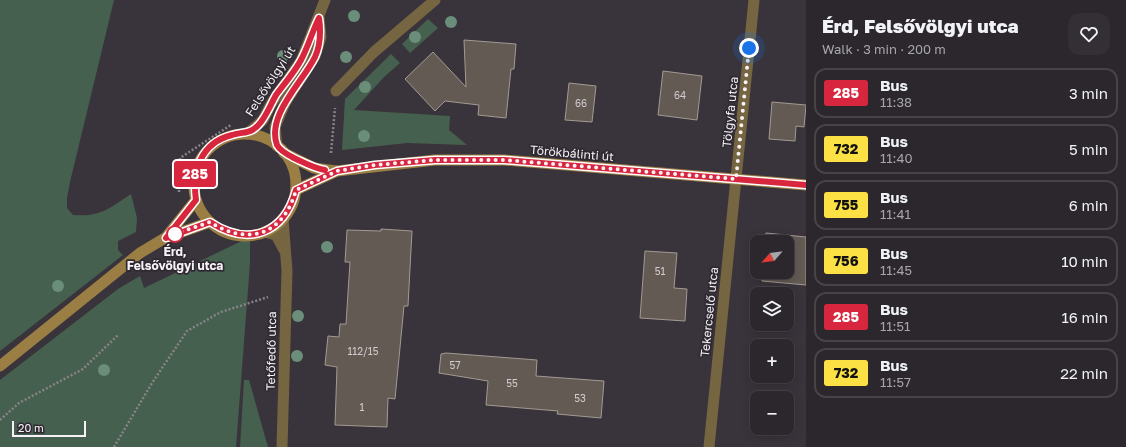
<!DOCTYPE html>
<meta charset="utf-8">
<style>
body{margin:0;font-family:"Golos Text",sans-serif;background:#332f34;color:#f1f3f6;height:100vh;display:flex;flex-direction:column;font-size:15px;white-space:nowrap}
*{box-sizing:border-box;margin:0}
p{font-size:13px;color:#a6a5a9}
.icon{flex:none;width:22px;height:22px;fill:none;stroke:currentColor;stroke-width:2;stroke-linecap:round;stroke-linejoin:round}
.map{position:relative;flex:1;overflow:hidden}
.panel{display:flex;flex-direction:column;background:#2b272c;width:320px}
.panel>*{flex:none}
.badge{padding:0 8px;border-radius:3px;font-size:14px;line-height:26px}
.needle{width:26px;rotate:242deg}
.tools{position:absolute;left:750px;top:235px;display:grid;gap:8px}
.tools a{display:grid;place-items:center;width:44px;height:44px;border-radius:8px;background:#2b272c;box-shadow:0 2px 10px #0003,0 0 0 1px #474448;font-size:20px}
.scale{position:absolute;left:12px;bottom:10px;width:74px;box-sizing:border-box;padding-left:4px;border:2px solid #f6f2f7;border-top:0;font-size:11px;line-height:14px;white-space:nowrap;color:#f6f2f7;-webkit-text-stroke:3px #2f2a31;paint-order:stroke}
.you{position:absolute;width:20px;height:20px;margin:-10px;border:3px solid #fff;border-radius:50%;background:#1a73e8;box-shadow:0 0 0 6px #1a73e833}
.map>.badge{position:absolute;translate:-50% -50%;box-shadow:0 0 0 2px #fff}
.round{display:grid;place-items:center;flex:none;width:42px;height:42px;border-radius:12px;background:#332f34}
.headline{display:flex;align-items:center;justify-content:space-between;height:68px;padding:0 16px}
h1{font-size:19px;font-weight:800;line-height:30px}
ul{padding:0;list-style:none}
li{display:flex;align-items:center;gap:12px;height:50px;margin:0 8px 6px;padding:0 8px;border:2px solid #474448;border-radius:12px}
li div{flex:1}
li b{display:block;font-size:15px}
li em{font-style:normal}
li .badge{min-width:44px;font-weight:700;text-align:center}
main{display:flex;flex:1;min-height:0}
.map>svg:first-child{display:block}
.green{fill:#45604e}
.building{fill:#635a54;stroke:#a39a93}
.lines{fill:none;stroke-linecap:round;stroke-linejoin:round}
.path{stroke:#888389;stroke-width:2.5;stroke-dasharray:2 2;stroke-linecap:butt}
.minor{stroke:#766541;stroke-width:11}
.secondary{stroke:#9a7e44;stroke-width:11}
.tree{fill:#6a8e79}
.line-casing{stroke:#fff;stroke-width:9}
.line{stroke:#d7263d;stroke-width:6}
.walk{stroke:#f6f2f7;stroke-width:4;stroke-dasharray:0 7.2}
.stop-dot{fill:#fff;stroke:#d7263d;stroke-width:2}
.labels{text-anchor:middle;dominant-baseline:central;stroke-width:3.5;stroke-linejoin:round;paint-order:stroke}
.number-label{font-size:10px;fill:#d1ccce}
.street-label{font-size:12px;fill:#f6f2f7;stroke:#2f2a31}
.stop-label{font-size:12px;font-weight:bold;fill:#f6f2f7;stroke:#2f2a31}
</style>
<main>
<div class="map">
<svg width="806" height="447" viewBox="0 0 806 447">
<rect width="100%" height="100%" fill="#39343b"/>
<g class="green">
<path d="M0,0H114L70,182L67,198V208L73,215C101,217 108,209 131,194L137,218L136,232L118,241V250L123,255L0,351Z"/>
<path d="M428,19L438,28L410,53L402,44Z"/>
<path d="M391,54L400,63L384,77L354,110L450,116L449,130L467,145L407,143L342,150L345,99Z"/>
<path d="M250,237V263L236,447H0V380L118,289L140,276L144,288Z"/>
<path d="M244,380H249L268,447H240Z"/>
</g>
<g class="building">
<path d="M464,40L516,44L514,69H511L506,118L478,115L479,105L445,101L435,111L405,79L433,52L466,87Z"/>
<path d="M663,71L702,76L697,120L658,115Z"/>
<path d="M569,83L596,86L592,122L565,120Z"/>
<path d="M772,102L806,105L804,127L796,126L795,141L769,139Z"/>
<path d="M381,229L412,231L408,306H404L395,399L388,398L387,427L335,425L337,367L325,365L328,336L339,337L340,324H346L350,262H345L347,230L381,231Z"/>
<path d="M766,233L806,237V285L762,281L763,272H787V242H765Z"/>
<path d="M645,251L677,253L674,288L687,289L685,321L640,318Z"/>
<path d="M446,353L537,360L536,376L604,381L601,418L557,414L558,411L486,405L488,381L439,373L441,354Z"/>
</g>
<g class="lines">
<g class="path">
<path d="M331,153L335,108"/>
<path d="M179,192L180,158L231,125"/>
<path d="M0,420L19,403L83,369L118,335"/>
<path d="M114,447L152,383L187,331L221,312L268,297"/>
</g>
<g class="minor">
<path d="M336,91L374,52L435,0"/>
<path d="M247,134L263,120L271,104L301,61L325,0"/>
<path d="M277,146L275,127L285,103L315,56L321,37L319,18"/>
<path d="M264,232L276,235L284,250"/>
<path d="M282,447L287,271L283,219"/>
<path d="M709,447L754,0"/>
</g>
<g class="secondary">
<circle cx="245" cy="185" r="51"/>
<path d="M284,153L314,168L336,171"/>
<path d="M296,190L337,171L435,160H504L806,185"/>
<path d="M167,236L196,200"/>
<path d="M0,366L140,253L165,238L210,222"/>
</g>
</g>
<g class="tree">
<circle cx="354" cy="16" r="6"/>
<circle cx="451" cy="22" r="6"/>
<circle cx="415" cy="37" r="6"/>
<circle cx="283" cy="56" r="6"/>
<circle cx="346" cy="57" r="6"/>
<circle cx="365" cy="87" r="6"/>
<circle cx="364" cy="136" r="6"/>
<circle cx="327" cy="247" r="6"/>
<circle cx="58" cy="286" r="6"/>
<circle cx="298" cy="316" r="6"/>
<circle cx="297" cy="356" r="6"/>
<circle cx="104" cy="370" r="6"/>
</g>
<g class="lines">
<g class="line-casing">
<path id="line" d="M325,170C313,168 305,163 294,158C288,155 280,151 277,145C266,115 303,82 315,57C321,44 321,32 319,18C312,32 308,47 301,60C294,73 284,84 276,95C271,104 267,114 261,122C251,135 245,131 232,135C200,143 192,172 196,200L166,238L210,222C249,247 284,234 296,190L337,171L375,165L435,160H504L806,185"/>
</g>
<use href="#line" class="line"/>
<path class="walk" d="M175,234L210,222C249,247 284,234 296,190L337,171L375,165L435,160H504L736,179L749,48"/>
</g>
<circle class="stop-dot" cx="175" cy="234" r="8"/>
<g class="labels">
<g class="number-label">
<text x="680" y="95">64</text>
<text x="581" y="103">66</text>
<text x="660" y="271">51</text>
<text x="363" y="351">112/15</text>
<text x="455" y="365">57</text>
<text x="512" y="383">55</text>
<text x="580" y="398">53</text>
<text x="362" y="407">1</text>
</g>
<g class="street-label">
<text transform="translate(270 81) rotate(-57)">Felsővölgyi út</text>
<text transform="translate(730 112) rotate(-84)">Tölgyfa utca</text>
<text transform="translate(572 153) rotate(5)">Törökbálinti út</text>
<text transform="translate(709 312) rotate(-84)">Tekercselő utca</text>
<text transform="translate(271 351) rotate(-89)">Tetőfedő utca</text>
</g>
<g class="stop-label">
<text x="175" y="251">Érd,<tspan x="175" dy="14">Felsővölgyi utca</tspan></text>
</g>
</g>
</svg>
<div class="tools">
<a><svg class="needle" viewBox="-14 -14 28 28"><path d="M0-13l5 13h-10z" fill="#e53935"/><path d="M0 13l5-13h-10z" fill="#a6a5a9"/></svg></a>
<a><svg class="icon" aria-label="layers" viewBox="0 0 24 24"><path d="M12 4l9 5-9 5-9-5zM3 14l9 5 9-5"/></svg></a>
<a>+</a>
<a>−</a>
</div>
<div class="scale">20 m</div>
<div class="you" style="left:749px;top:48px"></div>
<b class="badge" style="left:195px;top:174px;background:#d7263d;color:#fff">285</b>
</div>
<section class="panel">
<div class="headline"><div><h1>Érd, Felsővölgyi utca</h1><p>Walk · 3 min · 200 m</p></div><a class="round"><svg class="icon" aria-label="heart" viewBox="0 0 24 24"><path d="M12 20l-8-8c-3-5 5-10 8-4 3-6 11-1 8 4z"/></svg></a></div>
<ul>
<li><span class="badge" style="background:#d7263d;color:#fff">285</span><div><b>Bus</b><p>11:38</p></div><em>3 min</em></li>
<li><span class="badge" style="background:#fbe143;color:#111">732</span><div><b>Bus</b><p>11:40</p></div><em>5 min</em></li>
<li><span class="badge" style="background:#fbe143;color:#111">755</span><div><b>Bus</b><p>11:41</p></div><em>6 min</em></li>
<li><span class="badge" style="background:#fbe143;color:#111">756</span><div><b>Bus</b><p>11:45</p></div><em>10 min</em></li>
<li><span class="badge" style="background:#d7263d;color:#fff">285</span><div><b>Bus</b><p>11:51</p></div><em>16 min</em></li>
<li><span class="badge" style="background:#fbe143;color:#111">732</span><div><b>Bus</b><p>11:57</p></div><em>22 min</em></li>
</ul>
</section>
</main>
